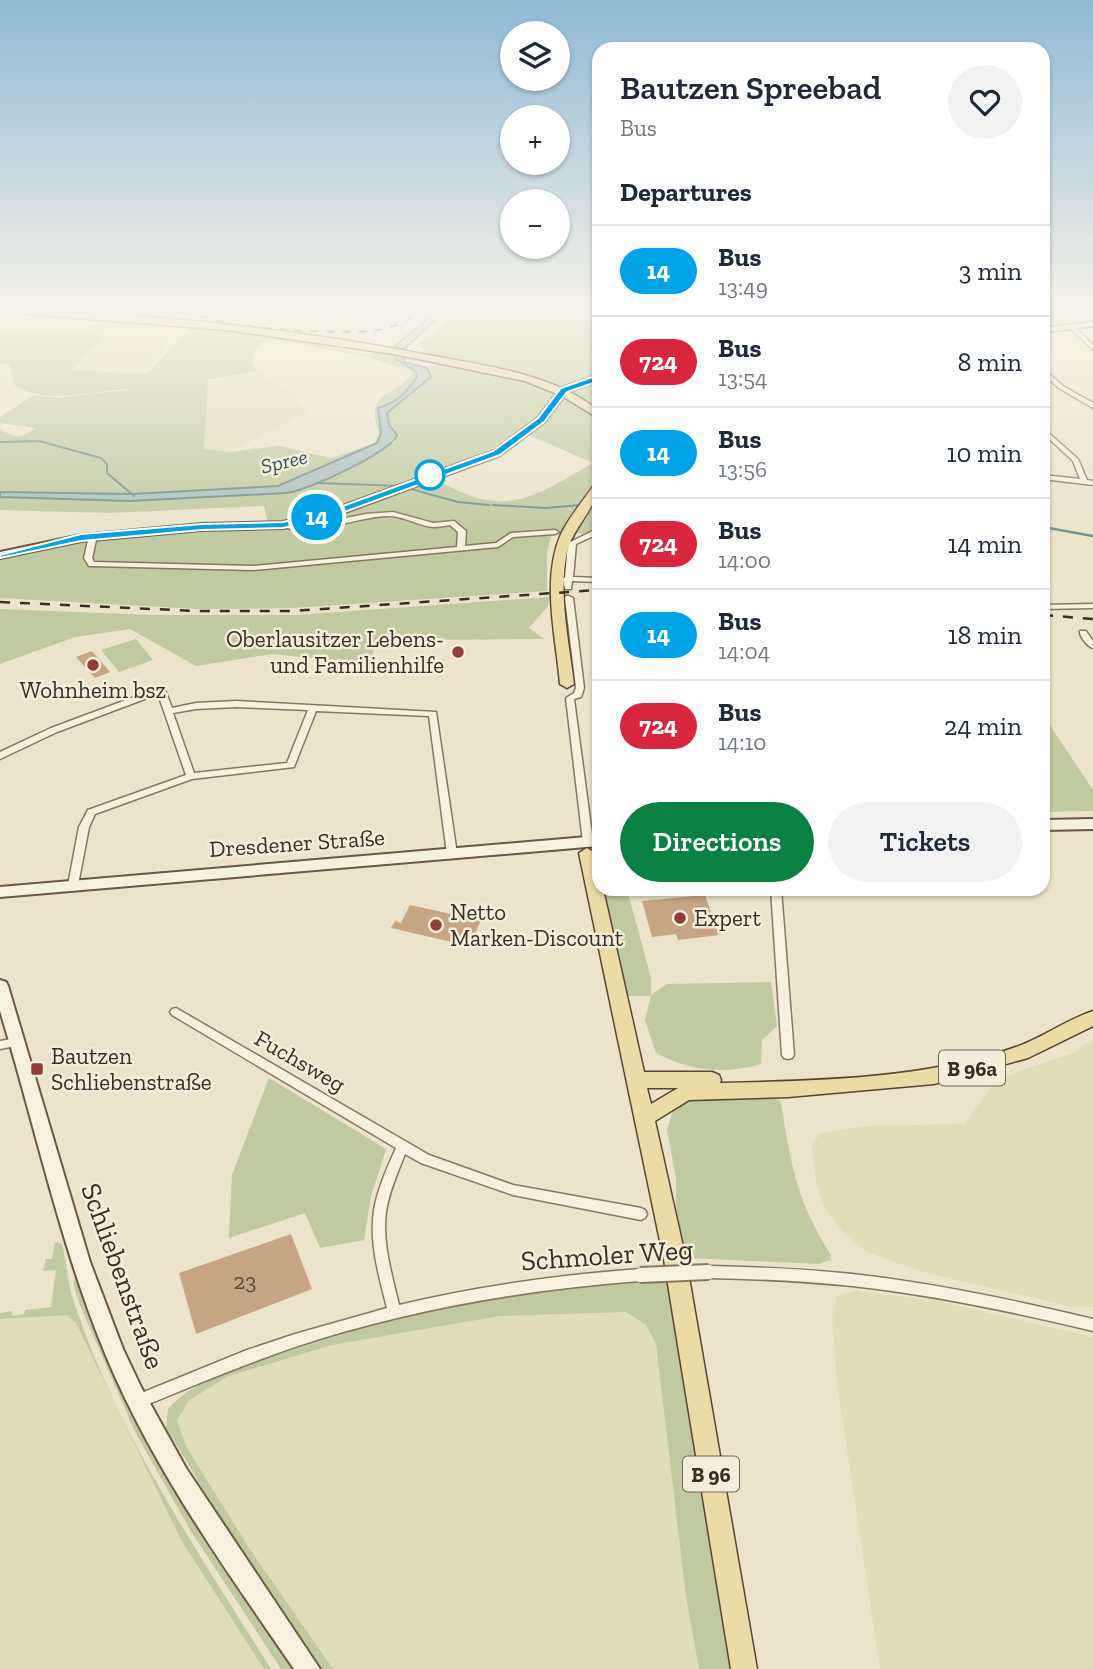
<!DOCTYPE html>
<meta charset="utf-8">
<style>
body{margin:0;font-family:"Zilla Slab",serif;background:#f2f2f3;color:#1f2937;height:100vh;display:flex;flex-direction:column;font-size:26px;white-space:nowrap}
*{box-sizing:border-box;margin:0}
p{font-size:23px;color:#747a83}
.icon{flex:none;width:38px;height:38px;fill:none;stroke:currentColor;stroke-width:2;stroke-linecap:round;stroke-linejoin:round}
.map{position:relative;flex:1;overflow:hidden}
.panel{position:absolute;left:592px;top:42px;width:458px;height:854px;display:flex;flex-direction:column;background:#fff;border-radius:21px;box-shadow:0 2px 5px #0004}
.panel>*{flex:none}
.badge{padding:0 14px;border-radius:23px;font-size:24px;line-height:46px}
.fabs{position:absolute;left:500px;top:21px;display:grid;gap:14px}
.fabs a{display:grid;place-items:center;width:70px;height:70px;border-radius:50%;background:#fff;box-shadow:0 2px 5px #0004;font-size:35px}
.map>.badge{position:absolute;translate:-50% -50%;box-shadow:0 0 0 4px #fff}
h2{padding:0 28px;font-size:26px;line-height:63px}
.round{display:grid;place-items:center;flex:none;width:74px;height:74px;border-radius:37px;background:#f2f2f3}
.summary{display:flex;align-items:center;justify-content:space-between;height:119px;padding:0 28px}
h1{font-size:33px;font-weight:600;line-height:52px}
.button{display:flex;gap:14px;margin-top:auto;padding:14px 28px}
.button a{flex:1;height:80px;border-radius:42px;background:#0b8043;color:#fff;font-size:28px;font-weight:600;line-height:80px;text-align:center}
.button a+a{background:#f2f2f3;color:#1f2937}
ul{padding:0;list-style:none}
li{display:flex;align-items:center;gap:21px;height:91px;padding:0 28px;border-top:2px solid #e0e1e3}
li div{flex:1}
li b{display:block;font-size:26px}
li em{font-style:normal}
li .badge{min-width:77px;font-weight:700;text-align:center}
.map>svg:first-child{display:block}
.farmland{fill:#e0ddb9}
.green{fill:#c0c99f;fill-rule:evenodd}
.water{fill:#abc0bc;stroke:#728e8a;stroke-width:2}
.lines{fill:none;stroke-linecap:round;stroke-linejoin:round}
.stream-far1{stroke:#728e8a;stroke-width:2}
.stream{stroke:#728e8a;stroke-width:2.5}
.building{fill:#c6a584}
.street-casing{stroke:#867860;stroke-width:3}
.secondary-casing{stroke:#685943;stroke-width:4}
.primary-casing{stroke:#554634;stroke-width:3}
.street{fill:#f6f1dd;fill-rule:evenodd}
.secondary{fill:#f6f1dd;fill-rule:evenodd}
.primary{fill:#eadba7;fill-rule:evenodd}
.rail-far1{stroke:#382f22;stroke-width:2;stroke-dasharray:8 8;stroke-linecap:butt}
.rail{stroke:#382f22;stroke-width:2.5;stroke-dasharray:10 10;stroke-linecap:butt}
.street-bridge-casing{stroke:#867860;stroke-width:18;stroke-linecap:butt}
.street-bridge{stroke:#f6f1dd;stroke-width:14}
.line{fill:#00a3e6;stroke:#fff;stroke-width:2}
.stop-dot{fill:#fff;stroke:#00a3e6;stroke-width:3.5}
.poi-dot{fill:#903d36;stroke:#f3eeda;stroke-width:2.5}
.labels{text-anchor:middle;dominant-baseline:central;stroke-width:5;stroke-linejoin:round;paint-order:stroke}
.far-water-label{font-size:21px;font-style:italic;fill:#335657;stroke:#f3eeda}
.shield{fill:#f3eeda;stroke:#706859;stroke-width:2}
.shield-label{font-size:21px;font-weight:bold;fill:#382f22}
.poi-label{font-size:23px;fill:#382f22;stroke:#f3eeda;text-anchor:start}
.street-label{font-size:23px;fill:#382f22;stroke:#f3eeda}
.near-number-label{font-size:23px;fill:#5c4c3a}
.near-street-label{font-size:28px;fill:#382f22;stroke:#f3eeda}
</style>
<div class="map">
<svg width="1093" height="1669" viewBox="0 0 1093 1669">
<rect width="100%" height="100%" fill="#ebe4cb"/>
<g class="farmland">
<path d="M1043,307H1093V321L1043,327Z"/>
<path d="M0,315L159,326L178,328V331L161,347L165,349L147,374L71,370L104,335L0,328Z"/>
<path d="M256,371L293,393L307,413L230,452L203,449L208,381H220Z"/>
<path d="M1093,1039V1307L1068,1306L923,1272L867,1252L844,1233L824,1207L816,1182L812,1147L819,1134L863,1126L965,1124L990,1088L1016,1072L1073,1053Z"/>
<path d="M855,1291L932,1300L1093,1337V1669H880L837,1383L832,1318L837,1296Z"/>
<path d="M626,1312L646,1325L656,1344L686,1597L699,1669H333L251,1551L187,1448L177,1421L189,1400L229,1376L332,1345L500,1316Z"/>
<path d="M36,1315H67L76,1323L181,1540L264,1669H0V1319Z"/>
</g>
<g class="green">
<path d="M462,307H582L598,317V531L582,534L553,529L547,553V591L293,608L197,609L0,598V557L82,539L292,525L435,478C502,520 531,499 593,463L522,432C493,452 463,459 430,473C378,493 325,522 268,523L264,506L109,513L0,510V497H3L130,501L286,493L309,488L395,442L397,435L389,425L387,413L431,377L427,368L437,365L419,343L437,332Z"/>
<path d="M191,327L305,341L367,355L392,345H396L395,358L415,371L417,376C407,393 396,403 378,408L381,433L377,443L278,486L131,494L0,492V429C14,438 22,439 35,428L0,423V417L34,395L56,398L135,389C97,389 48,407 14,385L9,364H0V329L105,335L72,370L147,374ZM267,338L363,356L412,371C400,400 362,386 379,433L374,444L331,458L279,446L230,452L204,449L208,380L256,371L252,354Z"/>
<path d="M549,597L548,606L529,628L544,639L408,640L403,635L378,638L369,664L272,654L196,666L130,629L75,637L0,664V609L155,615H296Z"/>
<path d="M136,639L153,660L119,672L101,650Z"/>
<path d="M1043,715L1093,790V811L1043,812Z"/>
<path d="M600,889H627L651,978V995L667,984L771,982L777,1026L762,1040L761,1064C724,1075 690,1071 656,1053L645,1020L651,996H628Z"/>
<path d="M269,1078L386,1149L371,1196L364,1240L320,1248L305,1213L229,1238L232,1175Z"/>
<path d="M776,1097L781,1102C791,1165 796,1200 831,1255L830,1260L819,1264L686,1258L676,1206V1178L667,1130L673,1110L686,1101Z"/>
<path d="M55,1242L62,1244C67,1263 67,1283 74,1302C117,1433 198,1552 271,1669H264L181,1540L76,1323L67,1315L0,1319V1313L12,1311V1316L24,1314L25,1310L51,1307L56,1270L43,1271L46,1259H52Z"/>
<path d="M75,1270L153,1451L198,1527L295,1669H281L192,1533L135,1432L79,1303L74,1285Z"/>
<path d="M671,1279L732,1669H699L686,1597L656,1344L646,1325L626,1312L500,1316L332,1345L229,1376L189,1400L177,1421L187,1448L251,1551L333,1669H320L244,1558L166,1427L168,1409C197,1377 246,1365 286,1352C378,1322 474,1294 570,1285C603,1282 637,1281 671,1279Z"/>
</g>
<path class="water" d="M442,307H450L404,349L405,362L427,368L431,377L387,413L389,425L397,435C393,451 305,492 286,493L130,501L0,497V492L131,494L278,486L377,443L381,433L378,408C396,403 407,393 417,376L415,371L395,358L396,345Z"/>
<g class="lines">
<g class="stream-far1">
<path d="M0,442L39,441L101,458L107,464V473L134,496"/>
<path d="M317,483L401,486"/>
<path d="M407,488L458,502L489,505"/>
<path d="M493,505L545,508L581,505"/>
</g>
<path class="stream" d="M1043,527L1093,536"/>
</g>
<g class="building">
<path d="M92,651L110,672L95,678L76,657Z"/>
<path d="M705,895L719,935L678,940L676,934L652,937L642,901Z"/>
<path d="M410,905L460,916L463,910L484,914L469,946L391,928L395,921L401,923Z"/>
<path d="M291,1234L312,1289L196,1334L179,1273Z"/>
</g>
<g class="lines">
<g class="street-casing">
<g id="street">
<path d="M1069,325H1073L1093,345V350L1069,327Z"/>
<path d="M1043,369L1063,386L1093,403V408L1059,388L1043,374Z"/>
<path d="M1043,428L1078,459L1087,480L1093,481V485L1043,479V475L1080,479L1073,461L1043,433Z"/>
<path d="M393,512L433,523L454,521L466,531L465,546L496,543L511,533L555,530L559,532L555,534L513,537L498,547L253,570L92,566H89L84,558L89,536L93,534L97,536L92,558L94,562L253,566L457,547L458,532L450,525C444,526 438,527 433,527C419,526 406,517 391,516C358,515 308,540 279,525L283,523L306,526L366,514Z"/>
<path d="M595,530H598V534L576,544L573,577L598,578V582L572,581L571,589H565L563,579L565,577L568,543Z"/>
<path d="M566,596H569L573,598L584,688L581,697L574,699L593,842L588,845L583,842L566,698L574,693L576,688L565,598Z"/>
<path d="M1093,604V608L1043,609V605Z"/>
<path d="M1080,631H1086L1093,641V648C1088,647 1079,636 1080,631Z"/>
<path d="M161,687L165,690L172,708L196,703L236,701L436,712L457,854L452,857L447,854L429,716L316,711L294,767L192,779L95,814L89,827L78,885L73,888L69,887L68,885L79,827L88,810L186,775L158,694L57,732L0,759V752L51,728ZM236,707L308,710L287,763L194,773L173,713L196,709Z"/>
<path d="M771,889H781L794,1055L792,1058L788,1059L784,1058L782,1055Z"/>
<path d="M176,1008L429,1155L513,1185L641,1208L645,1210L647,1214L645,1218L641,1220L513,1195L421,1163L405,1154C398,1172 389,1191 386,1212C382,1243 392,1275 399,1305C479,1286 558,1275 640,1269L645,1271L647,1275L645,1279L640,1281C522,1290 405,1310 292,1348C240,1366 190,1387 139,1408L134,1406L132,1401L134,1396L247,1350L295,1334L387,1308C379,1276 369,1243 374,1210C378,1188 387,1168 396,1148L172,1015L170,1012L172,1009Z"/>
<path d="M17,1038L21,1039L23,1042L21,1045L0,1049V1041Z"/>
<path d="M709,1266C757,1267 805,1269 852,1274C934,1283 1014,1300 1093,1319V1331C1014,1312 934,1295 852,1286C805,1281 757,1279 709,1278L704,1276L702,1272L704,1268Z"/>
</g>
</g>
<g class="secondary-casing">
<g id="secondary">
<path d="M1093,322V326L1043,332V328Z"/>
<path d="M598,375V381L567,392L544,422L500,455L340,514L283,528L202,530L81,541L0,558V552L81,535L202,524L283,522L332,510L494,451L538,418L561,388Z"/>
<path d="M1093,819V829L1043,830V820Z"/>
<path d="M598,836V846L0,897V887Z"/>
<path d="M0,980L6,982L8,986L90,1262L123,1349L141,1387L186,1468L320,1669H294C224,1567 151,1466 104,1351C59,1241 35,1125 0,1011Z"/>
</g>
</g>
<g class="primary-casing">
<g id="primary">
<path d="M0,307C46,307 92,312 138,316C236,324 332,336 428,355C486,366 551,373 598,410V418L562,396L525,381L394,354L226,330L0,312Z"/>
<path d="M598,484C600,504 572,528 567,552C558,594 569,642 574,684L567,688L560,684C556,637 541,579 561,534C570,516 583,501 594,485Z"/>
<path d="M587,848L595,853L598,889H603L644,1072H712L719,1075L721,1080L720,1083C815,1081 926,1079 1016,1047C1042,1038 1066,1020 1093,1011V1026L1028,1058L934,1084L788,1097L689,1100L655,1121L686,1260L757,1669H731L664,1260L579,853ZM647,1088H678L651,1104Z"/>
</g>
</g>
<use href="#street" class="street"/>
<use href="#secondary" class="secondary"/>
<use href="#primary" class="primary"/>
<path class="rail-far1" d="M187,307C201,330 349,335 378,330C397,327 412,318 427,307"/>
<g class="rail">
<path d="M0,602L196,611H293L598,590"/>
<path d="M1043,615L1093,619"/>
</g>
<g class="street-bridge-casing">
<path id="street-bridge" d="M640,1275L709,1272"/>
</g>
<use href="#street-bridge" class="street-bridge"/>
</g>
<linearGradient id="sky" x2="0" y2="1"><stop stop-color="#8fb9d6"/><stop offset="0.57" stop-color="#f6f3e8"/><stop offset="1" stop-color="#f6f3e8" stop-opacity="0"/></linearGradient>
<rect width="1093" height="541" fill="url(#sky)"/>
<path class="line" d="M598,375L602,380L567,392L544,422L500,455L339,514L283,528L202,530L81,541L0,558V555L81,534L202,524L283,522L332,510L493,451L538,418L561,388Z"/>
<circle class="stop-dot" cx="430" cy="475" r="14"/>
<g class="poi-dot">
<circle cx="458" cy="652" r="7"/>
<circle cx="93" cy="665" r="7"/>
<circle cx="680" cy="918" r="7"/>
<circle cx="436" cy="925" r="7"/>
<rect x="30" y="1062" width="14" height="14" rx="3.5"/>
</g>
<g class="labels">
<g class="far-water-label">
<text transform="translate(284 461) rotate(-13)">Spree</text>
</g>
<g class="shield">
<rect x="939" y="1050.5" width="66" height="35" rx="5"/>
<rect x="683" y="1456.5" width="56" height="35" rx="5"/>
</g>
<g class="shield-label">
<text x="972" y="1068">B 96a</text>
<text x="711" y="1474">B 96</text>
</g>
<g class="poi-label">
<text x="444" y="639" text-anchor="end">Oberlausitzer Lebens-<tspan x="444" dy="26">und Familienhilfe</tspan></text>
<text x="93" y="690" text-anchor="middle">Wohnheim bsz</text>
<text x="450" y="912">Netto<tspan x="450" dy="26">Marken-Discount</tspan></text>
<text x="694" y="918">Expert</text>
<text x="51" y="1056">Bautzen<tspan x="51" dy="26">Schliebenstraße</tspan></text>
</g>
<g class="street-label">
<text transform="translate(297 843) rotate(-4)">Dresdener Straße</text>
<text transform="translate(300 1061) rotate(30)">Fuchsweg</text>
</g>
<g class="near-number-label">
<text x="245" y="1281">23</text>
</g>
<g class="near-street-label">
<text transform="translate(607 1255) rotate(-4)">Schmoler Weg</text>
<text transform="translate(123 1276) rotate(70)">Schliebenstraße</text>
</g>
</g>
</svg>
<div class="fabs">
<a><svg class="icon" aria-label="layers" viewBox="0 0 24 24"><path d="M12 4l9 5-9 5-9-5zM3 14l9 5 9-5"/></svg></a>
<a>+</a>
<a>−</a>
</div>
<b class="badge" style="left:317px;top:517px;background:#00a3e6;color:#fff">14</b>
<section class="panel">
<div class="summary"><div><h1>Bautzen Spreebad</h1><p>Bus</p></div><a class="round"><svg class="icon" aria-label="heart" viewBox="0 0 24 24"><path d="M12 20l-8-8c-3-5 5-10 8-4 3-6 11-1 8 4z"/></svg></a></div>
<h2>Departures</h2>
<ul>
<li><span class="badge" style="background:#00a3e6;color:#fff">14</span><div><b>Bus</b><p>13:49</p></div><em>3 min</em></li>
<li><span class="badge" style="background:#d7263d;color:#fff">724</span><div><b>Bus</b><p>13:54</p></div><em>8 min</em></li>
<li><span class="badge" style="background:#00a3e6;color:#fff">14</span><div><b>Bus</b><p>13:56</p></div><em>10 min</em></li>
<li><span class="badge" style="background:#d7263d;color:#fff">724</span><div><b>Bus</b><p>14:00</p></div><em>14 min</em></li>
<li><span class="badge" style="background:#00a3e6;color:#fff">14</span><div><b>Bus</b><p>14:04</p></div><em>18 min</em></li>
<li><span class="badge" style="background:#d7263d;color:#fff">724</span><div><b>Bus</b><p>14:10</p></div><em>24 min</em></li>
</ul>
<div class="button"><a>Directions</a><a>Tickets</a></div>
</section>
</div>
